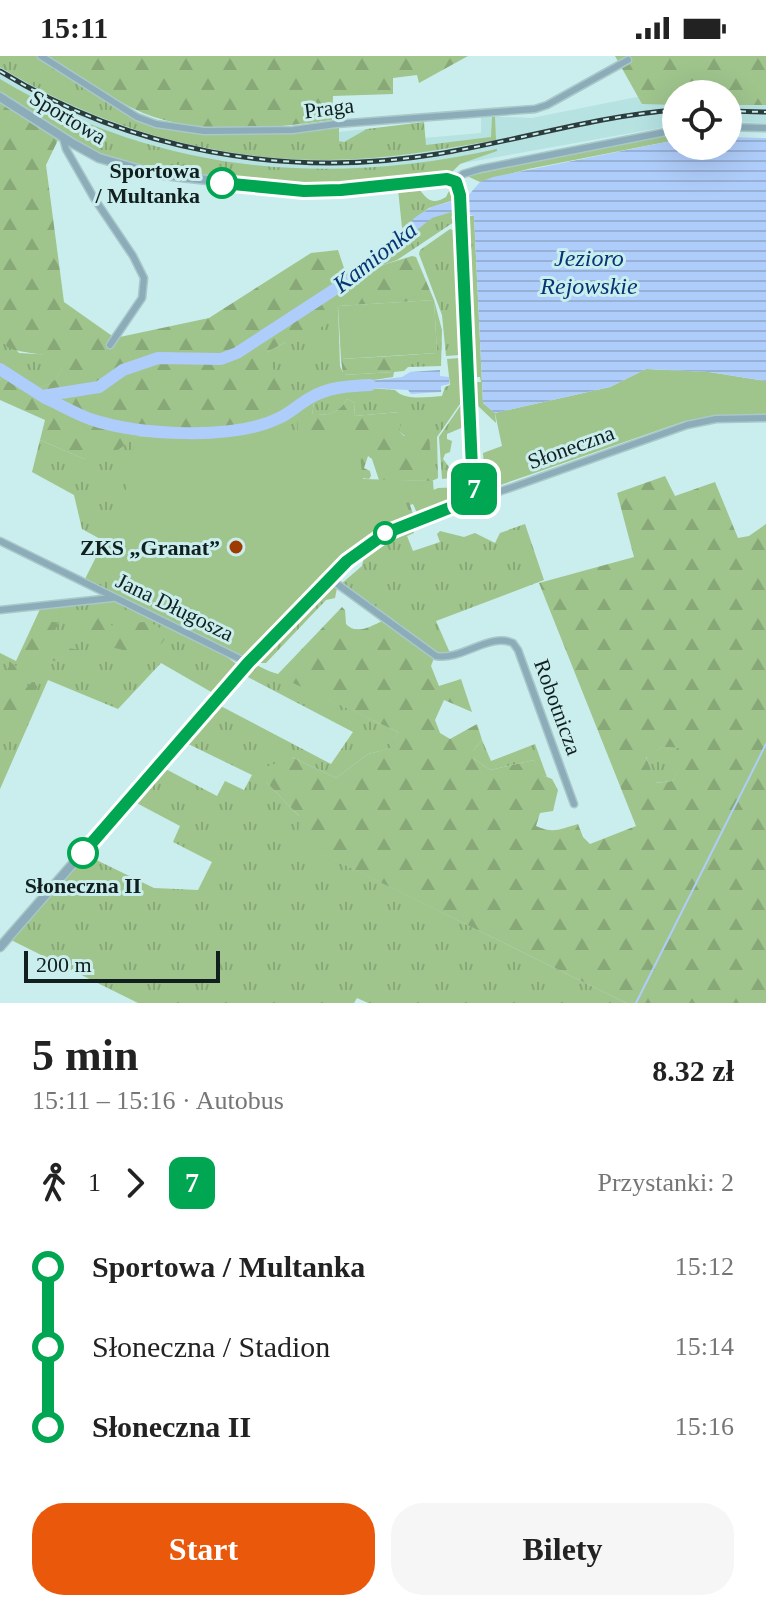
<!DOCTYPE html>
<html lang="pl">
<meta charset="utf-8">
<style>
body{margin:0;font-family:Georgia,serif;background:#f6f6f6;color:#222;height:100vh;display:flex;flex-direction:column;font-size:30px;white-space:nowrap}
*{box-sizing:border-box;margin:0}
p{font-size:26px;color:#767676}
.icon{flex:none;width:44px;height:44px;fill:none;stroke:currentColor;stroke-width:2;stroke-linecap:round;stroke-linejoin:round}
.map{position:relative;height:947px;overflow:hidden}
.drawer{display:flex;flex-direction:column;background:#fff;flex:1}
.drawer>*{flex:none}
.badge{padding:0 16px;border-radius:12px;font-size:28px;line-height:52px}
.controls{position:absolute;left:662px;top:24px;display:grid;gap:16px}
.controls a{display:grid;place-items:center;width:80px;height:80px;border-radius:50%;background:#fff;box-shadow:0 8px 32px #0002;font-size:40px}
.scale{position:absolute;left:24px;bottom:20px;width:196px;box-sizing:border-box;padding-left:8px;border:4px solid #121f1f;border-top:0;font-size:22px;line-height:28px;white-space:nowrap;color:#121f1f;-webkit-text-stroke:6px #caeded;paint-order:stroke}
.map>.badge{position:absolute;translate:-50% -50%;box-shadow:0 0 0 4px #fff}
.legs{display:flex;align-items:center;gap:12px;height:88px;padding:0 32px;font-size:26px}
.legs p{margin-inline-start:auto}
.headline{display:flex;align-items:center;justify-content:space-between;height:136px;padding:0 32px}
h1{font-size:44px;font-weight:600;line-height:60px}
.primary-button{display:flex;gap:16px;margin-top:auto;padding:16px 32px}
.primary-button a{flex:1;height:92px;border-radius:32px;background:#ea580c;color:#fff;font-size:32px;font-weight:600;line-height:92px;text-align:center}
.primary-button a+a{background:#f6f6f6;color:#222}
ul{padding:0 32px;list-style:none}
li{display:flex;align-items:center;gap:28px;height:80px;font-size:30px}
li i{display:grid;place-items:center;width:12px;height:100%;margin:0 10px;background:currentColor}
li i::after{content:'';width:20px;height:20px;margin:-10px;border:6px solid;border-radius:50%;background:#fff}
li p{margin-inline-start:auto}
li:first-child i{background:linear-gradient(#0000 50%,currentColor 0)}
li:last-child i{background:linear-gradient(currentColor 50%,#0000 0)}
.status{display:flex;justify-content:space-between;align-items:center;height:56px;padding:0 40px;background:#fff;direction:ltr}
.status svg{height:22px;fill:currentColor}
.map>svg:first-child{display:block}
.built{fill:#b6e2e2}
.grass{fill:url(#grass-tufts)}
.forest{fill:url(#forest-firs);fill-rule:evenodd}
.park{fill:#9fc48c}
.water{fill:url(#water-rules)}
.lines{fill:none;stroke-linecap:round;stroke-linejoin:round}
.stream{stroke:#afcdfa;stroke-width:2}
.river{stroke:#afcdfa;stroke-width:12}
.minor-casing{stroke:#a9c8c8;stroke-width:9}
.tertiary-casing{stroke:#a9c8c8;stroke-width:11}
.minor{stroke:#8cacba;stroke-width:6}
.tertiary{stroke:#8cacba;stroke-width:8}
.rail-casing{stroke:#2c3c3c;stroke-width:5}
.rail{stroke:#caeded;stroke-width:2;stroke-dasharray:6;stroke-linecap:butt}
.line-1-casing{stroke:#fff;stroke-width:18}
.line-1{stroke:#00a651;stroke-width:12}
.stop-1-dot{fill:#fff;stroke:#00a651;stroke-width:4}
.poi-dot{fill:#9e3b00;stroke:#caeded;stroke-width:3}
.labels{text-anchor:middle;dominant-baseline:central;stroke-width:6;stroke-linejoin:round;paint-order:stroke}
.street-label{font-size:22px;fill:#121f1f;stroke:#caeded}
.stop-label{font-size:22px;font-weight:bold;fill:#121f1f;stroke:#caeded;text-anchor:end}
.poi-label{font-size:22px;font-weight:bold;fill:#121f1f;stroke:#caeded;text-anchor:end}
.water-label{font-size:24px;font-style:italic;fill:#053574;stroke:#caeded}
</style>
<div class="status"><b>15:11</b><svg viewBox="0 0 49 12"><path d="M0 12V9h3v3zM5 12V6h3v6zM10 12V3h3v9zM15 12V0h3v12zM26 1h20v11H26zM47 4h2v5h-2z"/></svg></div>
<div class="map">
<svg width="766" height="947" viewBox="0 0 766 947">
<defs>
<pattern id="grass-tufts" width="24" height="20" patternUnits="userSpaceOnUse" patternTransform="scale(2)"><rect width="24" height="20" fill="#9fc48c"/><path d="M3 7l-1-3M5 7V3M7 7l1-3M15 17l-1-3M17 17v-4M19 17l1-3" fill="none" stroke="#88a878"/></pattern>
<pattern id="forest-firs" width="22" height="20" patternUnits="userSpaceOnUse" patternTransform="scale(2)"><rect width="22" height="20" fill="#9fc48c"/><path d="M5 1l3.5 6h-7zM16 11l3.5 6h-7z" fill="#88a878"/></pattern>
<pattern id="water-rules" width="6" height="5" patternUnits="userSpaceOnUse" patternTransform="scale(2)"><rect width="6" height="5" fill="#afcdfa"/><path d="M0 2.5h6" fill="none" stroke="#96b0d6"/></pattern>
</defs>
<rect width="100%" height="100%" fill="#caeded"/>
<path class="built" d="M0,0L83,34L149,72L193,79L292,81L422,67L424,82L481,77V60L532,62L637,41L766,25V67L728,66V38H676V69L424,114L313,124L147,104L0,29Z"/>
<g class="grass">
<path d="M0,0H37L123,56L167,72L193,77L244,79L339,72V85L344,86L367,73L424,66L426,89L491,81L492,61H495L496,84C439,94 384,104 326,104C213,104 96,71 0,11Z"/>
<path d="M0,23C155,116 322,132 497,93V95L460,108L450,118L320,132L285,131L197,121L198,115L184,113L183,119L139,111L105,101L0,38Z"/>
<path d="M418,131C426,143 432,150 446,141L450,133L454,144L429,152L402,172L398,133Z"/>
<path d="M451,153L454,159L451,161L454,166L397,204L383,209C400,184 422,163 451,153Z"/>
<path d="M468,160H474L483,347L495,357L496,367L477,349L476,326H481L480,321H476Z"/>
<path d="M450,173L453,174L460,299L446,300L442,259L419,198L420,194Z"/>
<path d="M434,244L442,274L441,310L408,311L404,315L394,316L393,321L354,327V331L395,334C405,345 427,341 442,340L445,331L450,329L447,303L460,302L462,345L437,381L438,422L432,425L415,380H405L400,376L399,356L354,360L355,347L347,343C338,358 329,359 312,359L314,346L219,589L84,525L104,485L82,473L74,439L32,416L40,384L84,403L136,381L250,373L279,362L267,296L286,286L285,280C306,275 331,273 338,250L340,310L344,319L393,316L394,300L437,297Z"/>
<path d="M0,275L19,297L53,299L64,307C58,327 49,330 30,333L7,318L0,324Z"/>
<path d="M463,346L466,370L447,378V383L452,385L450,396L445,398L443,403L449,411L450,422L442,423L439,381Z"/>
<path d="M525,468L544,524L436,565L450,597L433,596L341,528L362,510L364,501L413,473L414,477L407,480L413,495L440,486L437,478L440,475L464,481L475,477L495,487L500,477Z"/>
<path d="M328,529L337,532L335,542L326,544L266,607H257L258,602Z"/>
<path d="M114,545L221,597L238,609L213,637L161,607L118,653L48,624L0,733V597L16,605L41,551Z"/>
<path d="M250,606L398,676L392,692L368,698L336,722L292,701L267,727L299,760V786L626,947H368L357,942L354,947H138L7,882L82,797L154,832L198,834L212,806L173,786L180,770L129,743L158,709L217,740L225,725L244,734L252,719L180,684L213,646L331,708L353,676L240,617Z"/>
<path d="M482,684L491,705L535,688L547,721L541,719L534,704L490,714L473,702V695Z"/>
<path d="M663,691L680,692L686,704L672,725L655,727L646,700Z"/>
</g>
<g class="forest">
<path d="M48,0H468L419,27L417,19L393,22V38L333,40L332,64C271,72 203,81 143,57C110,43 79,19 48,0Z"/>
<path d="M615,0H766V49H728V38H676V49L642,48Z"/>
<path d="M0,46L58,84L46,109L64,246L115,282L209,262L311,197L338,194L345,215L366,219L383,209L412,200L416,201L434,244L338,250L335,260L306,284L286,280V286L267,296L285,343L286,357L250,373L136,381L112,398L84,403L40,384L45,364L0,344V324L7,318L30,333C48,330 58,327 63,308C46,294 27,300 7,291L0,275Z"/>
<path d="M394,300L396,311L393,316L343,319L341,303Z"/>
<path d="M304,342L314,346L312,359C329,359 338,358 347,343L355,347L354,360L400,356V376L404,380L429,376L432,425L379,424L372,403L368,400L364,412L370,415L371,420L369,423L361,422L298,385L297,346Z"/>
<path d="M665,420L675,440L715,426L738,482L749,480L766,468V947H626L298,786L299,760L267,727L266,711L292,701L336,722L368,698L391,692L398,676L265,614L278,618L342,551L345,554L346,568C356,579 370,571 382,565L434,602L431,610L439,630L461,623L472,656L444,644L435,664L440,677L450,683L477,668L482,684L473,695V702L490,714L534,704L542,719L552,723L558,734L553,755L540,757L536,770C554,778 560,773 578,768L583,781L590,788L636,770L539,527L634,501L617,437ZM663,691L679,692L685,704L672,725L656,727L646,701Z"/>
<path d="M462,431L465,437L452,445L417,457L413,448L410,449L413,458L346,474L438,432Z"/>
<path d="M103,551L110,553L111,569C134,575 144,553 167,579L162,587L145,599L93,587L84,581L83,569L89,554Z"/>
<path d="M48,565L59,567L50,583L53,590L81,594L84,604L77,613C65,606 57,603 44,606L41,616L25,607L21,599C30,585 31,571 48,565Z"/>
<path d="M11,607L21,613L16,627L18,633L24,634L32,626L38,628L31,654L16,671L0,662V644L6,642V639L0,636V616H6Z"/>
</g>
<g class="park">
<path d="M676,77V84L528,113L480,126L467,120Z"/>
<path d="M434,244L437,297L341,303L338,250Z"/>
<path d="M646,313L709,316L766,325V358L716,360L685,365L486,434L483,397L502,390L495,357L610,331Z"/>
<path d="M341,378H357L363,423L433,425L435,451L419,456L414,444L406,447L411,460C341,488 297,551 245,602L108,534L135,383C202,385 274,391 341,378Z"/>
</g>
<g class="water">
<path d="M728,81L766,82V325L709,316L646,313L610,331L495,357L483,347L474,160L455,155L432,162L412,178L387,206L335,237L332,232L417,160L432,151L467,141L480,126L493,121L676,84V90H728Z"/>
<path d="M438,314H440V320L449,321V328L441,330V336L411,338L408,334L354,331L353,327L402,321L410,316Z"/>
</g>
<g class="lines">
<path class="stream" d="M636,947L766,688"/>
<g class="river">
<path d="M0,313L42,340L99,331L123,314L158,302L221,303L237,297L346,226"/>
<path d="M45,342C59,348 74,357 90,363C138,379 233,385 279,362C290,357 299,348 310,342C328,331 349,330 370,329"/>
</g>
<g class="minor-casing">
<g id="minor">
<path d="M41,0L137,61L156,68L204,75L293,74L336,68L535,53L547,49L628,4"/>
<path d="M728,71L766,72"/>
<path d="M63,82L66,93L94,142L133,200L144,222L142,242L110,289"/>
<path d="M454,125L463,118L480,113L676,74"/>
<path d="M472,440L483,441L513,431L687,369L716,363L766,362"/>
<path d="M0,485L248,607"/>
<path d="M329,522L436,600C461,605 490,576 513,587L518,594L574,748"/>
<path d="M0,554L112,542"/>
</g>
</g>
<g class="tertiary-casing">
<path id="tertiary" d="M0,41L72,87L99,102L155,118L304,135L341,134L448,123L456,126L460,139L474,425L472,440L467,445L386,477L347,505L248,607L0,891"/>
</g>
<use href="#minor" class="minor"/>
<use href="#tertiary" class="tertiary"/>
<g class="rail-casing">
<g id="rail">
<path d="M0,15C130,95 287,123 437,98C517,85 595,60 676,54"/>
<path d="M728,55L766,56"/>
</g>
</g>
<use href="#rail" class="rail"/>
</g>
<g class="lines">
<g class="line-1-casing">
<path id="line-1" d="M83,797L248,607L347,505L386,477L467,445L473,435L460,139L456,126L447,123L341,134L304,135L222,127"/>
</g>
<use href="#line-1" class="line-1"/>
</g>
<g class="stop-1-dot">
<circle cx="222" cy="127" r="14"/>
<circle cx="385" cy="477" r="10"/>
<circle cx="83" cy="797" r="14"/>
</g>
<circle class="poi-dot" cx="236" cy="491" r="8"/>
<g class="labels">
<g class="street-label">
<text transform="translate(329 52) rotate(-7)">Praga</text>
<text transform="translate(68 61) rotate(31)">Sportowa</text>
<text transform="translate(571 391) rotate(-20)">Słoneczna</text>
<text transform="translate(175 551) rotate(26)">Jana Długosza</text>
<text transform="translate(558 651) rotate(70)">Robotnicza</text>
</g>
<g class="stop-label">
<text x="200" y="114">Sportowa<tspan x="200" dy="25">/ Multanka</tspan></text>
<text x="83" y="829" text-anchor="middle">Słoneczna II</text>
</g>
<g class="poi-label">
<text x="220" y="491">ZKS „Granat”</text>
</g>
<g class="water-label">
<text transform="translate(375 201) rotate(-38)">Kamionka</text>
<text x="589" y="202">Jezioro<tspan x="589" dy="28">Rejowskie</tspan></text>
</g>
</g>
</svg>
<div class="controls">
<a><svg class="icon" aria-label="locate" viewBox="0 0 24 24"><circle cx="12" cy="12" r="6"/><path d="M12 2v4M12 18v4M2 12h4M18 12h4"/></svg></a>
</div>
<div class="scale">200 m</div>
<b class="badge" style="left:474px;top:433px;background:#00a651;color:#fff">7</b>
</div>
<section class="drawer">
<div class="headline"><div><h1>5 min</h1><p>15:11 – 15:16 · Autobus</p></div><b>8.32 zł</b></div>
<div class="legs"><svg class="icon" aria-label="walk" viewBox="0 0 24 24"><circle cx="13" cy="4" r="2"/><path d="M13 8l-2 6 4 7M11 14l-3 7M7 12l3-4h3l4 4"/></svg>1<svg class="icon" aria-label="forward" viewBox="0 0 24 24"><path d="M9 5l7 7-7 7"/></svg><b class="badge" style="background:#00a651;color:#fff">7</b><p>Przystanki: 2</p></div>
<ul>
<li><i style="color:#00a651"></i><b>Sportowa / Multanka</b><p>15:12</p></li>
<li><i style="color:#00a651"></i><span>Słoneczna / Stadion</span><p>15:14</p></li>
<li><i style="color:#00a651"></i><b>Słoneczna II</b><p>15:16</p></li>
</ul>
<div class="primary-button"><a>Start</a><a>Bilety</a></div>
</section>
